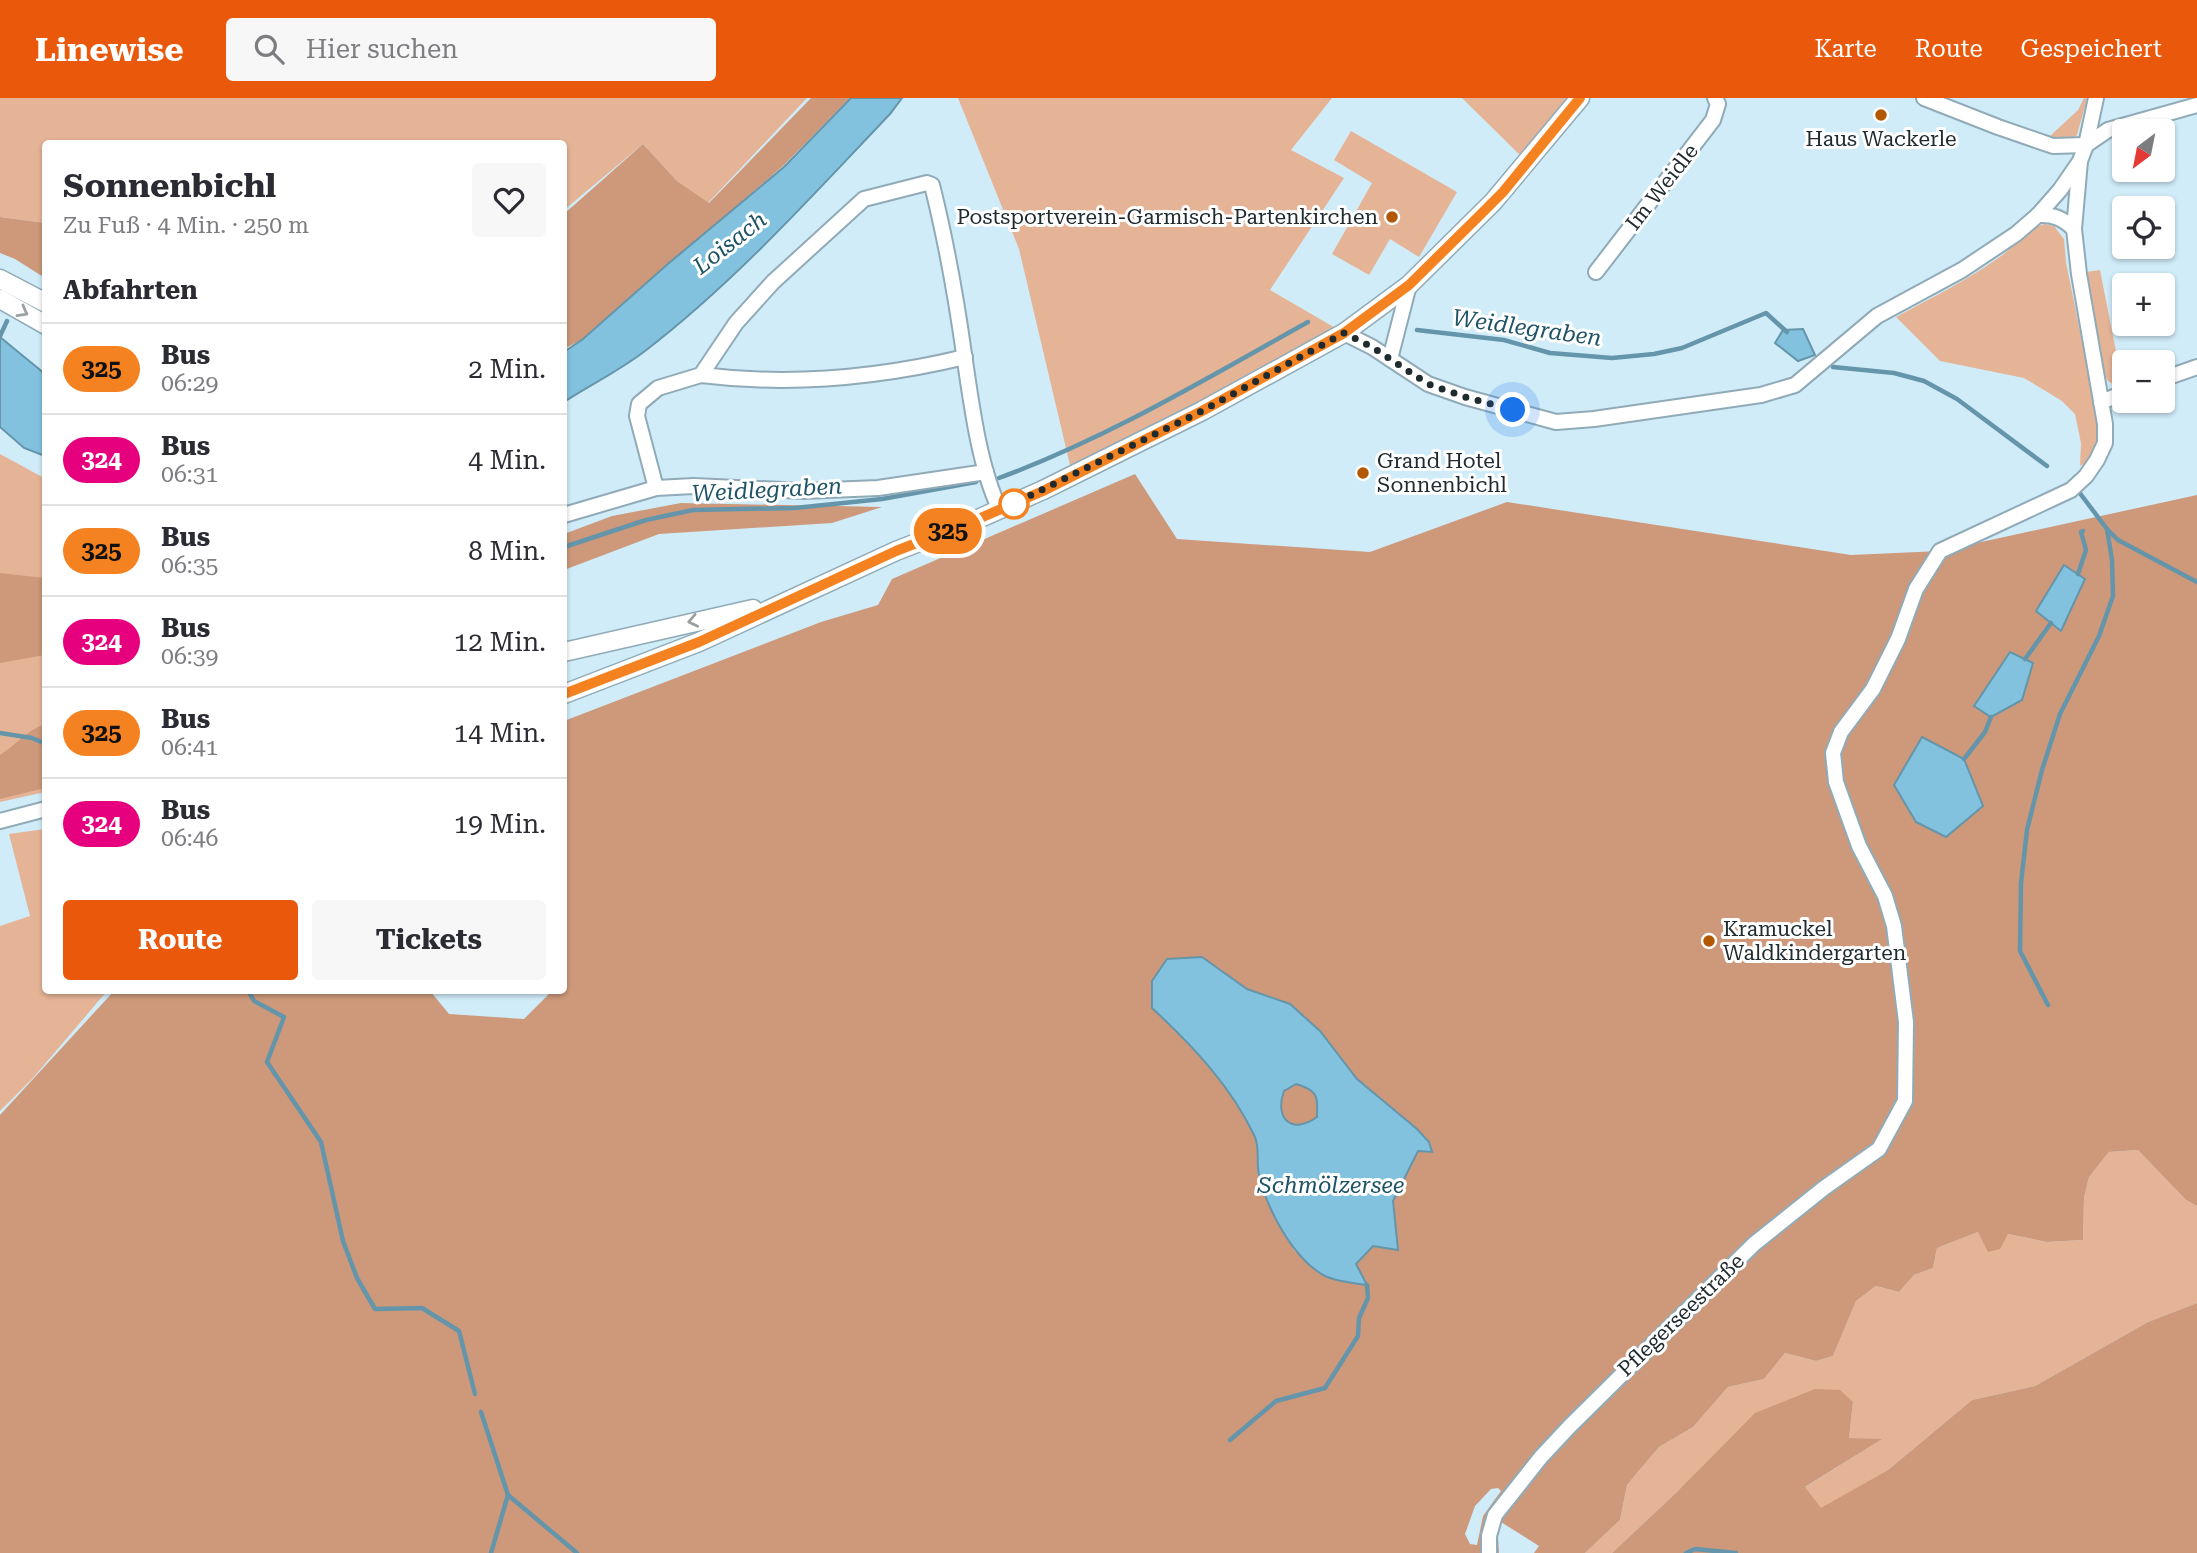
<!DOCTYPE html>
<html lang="de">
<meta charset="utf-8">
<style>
body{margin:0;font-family:"Roboto Serif",serif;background:#f7f7f7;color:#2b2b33;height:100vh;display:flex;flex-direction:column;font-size:26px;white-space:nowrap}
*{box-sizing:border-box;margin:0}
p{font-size:23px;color:#7c7c81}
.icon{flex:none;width:38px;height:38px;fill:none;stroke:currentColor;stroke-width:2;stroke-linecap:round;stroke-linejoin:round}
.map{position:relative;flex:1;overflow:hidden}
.panel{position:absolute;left:42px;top:42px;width:525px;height:854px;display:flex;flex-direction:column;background:#fff;border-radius:7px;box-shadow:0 2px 5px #0004}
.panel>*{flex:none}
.badge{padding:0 14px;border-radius:23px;font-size:24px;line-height:46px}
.needle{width:46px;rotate:212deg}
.controls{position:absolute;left:2112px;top:21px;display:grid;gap:14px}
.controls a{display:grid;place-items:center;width:63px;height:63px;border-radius:7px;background:#fff;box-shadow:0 2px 5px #0004;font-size:35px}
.you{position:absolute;width:35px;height:35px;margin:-18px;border:5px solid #fff;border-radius:50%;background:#1a73e8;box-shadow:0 0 0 10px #1a73e833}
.map>.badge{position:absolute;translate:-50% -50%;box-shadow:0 0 0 4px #fff}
h2{padding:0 21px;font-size:26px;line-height:63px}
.round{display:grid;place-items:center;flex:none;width:74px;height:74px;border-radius:7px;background:#f7f7f7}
.head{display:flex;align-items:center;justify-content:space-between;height:119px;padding:0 21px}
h1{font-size:33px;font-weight:700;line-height:52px}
.action{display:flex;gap:14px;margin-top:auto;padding:14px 21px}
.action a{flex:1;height:80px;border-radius:7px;background:#ea580c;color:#fff;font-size:28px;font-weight:700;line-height:80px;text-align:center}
.action a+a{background:#f7f7f7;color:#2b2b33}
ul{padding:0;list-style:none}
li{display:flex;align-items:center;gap:21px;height:91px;padding:0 21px;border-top:2px solid #e1e1e2}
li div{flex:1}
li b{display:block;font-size:26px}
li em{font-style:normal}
li .badge{min-width:77px;font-weight:700;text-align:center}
header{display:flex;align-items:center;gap:42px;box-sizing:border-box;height:98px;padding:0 35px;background:#ea580c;color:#fff}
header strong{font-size:33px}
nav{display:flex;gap:38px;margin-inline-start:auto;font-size:24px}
.search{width:490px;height:63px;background:#f7f7f7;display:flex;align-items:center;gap:18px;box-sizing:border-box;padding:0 24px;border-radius:7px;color:#7c7c81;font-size:26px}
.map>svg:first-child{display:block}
.green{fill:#e5b497}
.forest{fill:#cd997a;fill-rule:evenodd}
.water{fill:#83c2de;stroke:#6595aa;stroke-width:2;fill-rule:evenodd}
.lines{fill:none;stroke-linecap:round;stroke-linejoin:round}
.stream{stroke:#6595aa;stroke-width:4.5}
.minor-casing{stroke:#90abb7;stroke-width:18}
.major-casing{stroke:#90abb7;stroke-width:21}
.minor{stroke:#fff;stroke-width:14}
.major{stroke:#fff;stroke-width:18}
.oneway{stroke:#9ba0a1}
.line-casing{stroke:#fff;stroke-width:16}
.line{stroke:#f58220;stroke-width:10}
.walk{stroke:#202b2f;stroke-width:7;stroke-dasharray:0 12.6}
.poi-dot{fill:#b45701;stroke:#fff;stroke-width:2.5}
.stop-dot{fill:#fff;stroke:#f58220;stroke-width:3.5}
.labels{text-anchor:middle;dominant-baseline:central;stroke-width:6;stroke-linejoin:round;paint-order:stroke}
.poi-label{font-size:21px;fill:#202b2f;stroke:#fff;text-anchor:start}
.street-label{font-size:21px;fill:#202b2f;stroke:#fff}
.water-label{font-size:23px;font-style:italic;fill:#1e5266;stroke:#fff}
</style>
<header>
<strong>Linewise</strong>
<div class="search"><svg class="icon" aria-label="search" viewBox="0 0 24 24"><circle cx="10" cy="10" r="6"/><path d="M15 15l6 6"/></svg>Hier suchen</div>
<nav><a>Karte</a><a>Route</a><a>Gespeichert</a></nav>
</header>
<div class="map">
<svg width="2197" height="1455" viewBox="0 0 2197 1455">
<rect width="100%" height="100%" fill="#d0ecf9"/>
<g class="green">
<path d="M0,0H807L708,105L677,83L643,46L564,112V46H46L45,125L0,119Z"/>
<path d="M958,0H1332L1291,52L1344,80L1270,192L1344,235L1101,364L1070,367L1019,151Z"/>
<path d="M1462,0H1580L1527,64Z"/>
<path d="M2084,0L2087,1L2077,37L2071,41L2048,40L2078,12Z"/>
<path d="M1351,33L1457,94L1419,159L1390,141L1369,177L1332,156L1372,85L1334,62Z"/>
<path d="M2045,126L2054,128L2064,141L2066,164L2099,328L2093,360L2080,368L2081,345L2075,316L2062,303L2024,280L1940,263L1896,219C1931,200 1968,182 2001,158C2015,148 2027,130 2045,126Z"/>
<path d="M2100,172L2123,289L2120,291L2108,283L2103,274L2086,189V174Z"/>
<path d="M0,356L46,381L45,694L0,704Z"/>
<path d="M45,731L46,892L107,893L33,980L0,1013V828L30,818L9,736Z"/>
<path d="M2138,1052L2186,1102L2197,1108V1205L2148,1224L2035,1288L1972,1302L1888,1372L1821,1411L1804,1390L1880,1342L1849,1340L1853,1304L1679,1392L1612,1455H1585L1620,1422L1627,1387L1659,1349L1693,1329L1728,1289L1764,1281L1785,1255L1816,1263L1833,1258L1856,1203L1876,1188L1899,1194L1914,1177L1933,1170L1937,1150L1978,1134L2008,1136L2047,1144L2083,1142L2084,1100L2089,1079L2109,1054Z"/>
</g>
<g class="forest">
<path d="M811,0H850L783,68L583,241L564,251V116L643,46L677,83L709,105Z"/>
<path d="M0,119L45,125V180L15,161L0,155Z"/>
<path d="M1135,376L1177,441L1370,454L1507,404L1851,457L1940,453L2197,397V1108L2186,1102L2138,1052L2109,1054L2089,1079L2084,1100L2083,1142L2047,1144L2008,1136L2000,1151L1988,1154L1978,1134L1937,1150L1933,1170L1914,1177L1899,1194L1876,1188L1856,1203L1833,1258L1816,1263L1785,1255L1764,1281L1728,1289L1693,1329L1659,1349L1627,1387L1620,1422L1585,1455H1534L1539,1448L1501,1424L1498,1438L1499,1455H0V1017L114,893H430L449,916L524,921L552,893L564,892V623L821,524L878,507L892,481ZM1202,859L1247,891L1290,906L1320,933L1357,981L1384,1006L1418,1053L1393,1103L1397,1152L1373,1148L1356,1167L1367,1187L1295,1153L1273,1116L1258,1076L1257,1043L1232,996L1203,961L1152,909ZM1498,1390L1501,1393L1483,1418L1477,1447L1470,1446L1465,1436L1475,1408L1491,1391Z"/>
<path d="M681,405L882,409L832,425L659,436L564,472V436L612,418Z"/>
<path d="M0,475L45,480V557L0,565Z"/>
<path d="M45,626V690L0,701V657C16,647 27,632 45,626Z"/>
<path d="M1296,986C1318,992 1317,999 1317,1019C1292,1037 1274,1021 1284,993Z"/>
<path d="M2197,1205V1455H1612L1679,1392L1755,1315L1815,1291L1840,1292L1853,1304L1849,1340L1882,1341L1805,1389L1821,1410L1888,1372L1972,1302L2035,1288L2148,1224Z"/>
</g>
<g class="water">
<path d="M851,0H902L890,16C812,98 735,184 645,253C619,273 590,287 564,304V254L583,241L669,165L784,69Z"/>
<path d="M1803,231L1815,257L1798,263L1775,245L1783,232Z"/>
<path d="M0,239L45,276V358L24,350L0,329Z"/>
<path d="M2064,467L2085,481L2061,533L2036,513Z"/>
<path d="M2010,554L2033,565L2022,602L1991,619L1974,608Z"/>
<path d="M1922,639L1964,661L1983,708L1946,739L1916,724L1894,687Z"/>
<path d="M1202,859L1247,891L1290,906L1320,933L1357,981L1417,1031L1429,1044L1432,1054L1418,1053L1393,1103L1398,1152L1373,1148L1356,1166L1367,1187C1355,1185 1337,1184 1325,1178C1293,1161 1267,1111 1259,1077C1256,1065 1260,1051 1255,1039C1231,988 1193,948 1152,910V883L1167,861ZM1296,986C1318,992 1318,999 1317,1019C1292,1037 1274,1021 1284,993Z"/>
</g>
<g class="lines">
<g class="stream">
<path d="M1417,232L1504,242L1550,255L1612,260L1654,256L1682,250L1766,215L1787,234"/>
<path d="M0,238L7,223"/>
<path d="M1833,269L1894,275L1924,283L1957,301L2047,368"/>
<path d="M999,380C1108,340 1207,280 1308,224"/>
<path d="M2079,394L2107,431L2118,442L2197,484"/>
<path d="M564,449L646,422L693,412L795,410L882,401L976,384"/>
<path d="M2078,476L2086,452L2081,434L2083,433"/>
<path d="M2025,561L2051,525"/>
<path d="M0,635L32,640L46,646"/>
<path d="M1964,661L1985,634L1991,619"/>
<path d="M248,892L254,903L284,919L267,964L321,1044L343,1143L357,1180L375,1211L422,1210L459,1233L475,1296"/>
<path d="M2048,907L2020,853L2021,785L2027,732L2042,672L2060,616L2099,538L2113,498L2112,462L2107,431"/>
<path d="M481,1314L508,1397L491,1455"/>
<path d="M1230,1342L1276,1303L1325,1290L1358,1238L1359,1220L1368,1200L1367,1187"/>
<path d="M508,1397L577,1455"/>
<path d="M1686,1455L1695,1451L1736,1455"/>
</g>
<g class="minor-casing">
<g id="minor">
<path d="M1924,0L1998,29L2053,48L2086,47L2108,32L2197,7"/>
<path d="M2038,117C2054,116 2063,121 2074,131"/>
<path d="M1596,174L1713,22L1718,6L1715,0"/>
<path d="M1344,235L1372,249L1428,286L1465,299L1556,324L1594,321L1761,297L1795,287L1877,218L1962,172L2016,136L2038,117L2060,92L2080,63L2086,47L2096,0"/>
<path d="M1390,261L1409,187"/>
<path d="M701,277C790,288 878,280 965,259"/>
<path d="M2163,281L2197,269"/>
<path d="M2101,304L2124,295"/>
<path d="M656,390L637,318L639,306L658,290L701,277L736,225L773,184L864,101L927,85L932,87C946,143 956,199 964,256C971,303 979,369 1000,412"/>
<path d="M564,417L656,390L694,388L804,393L878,390L986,374"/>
<path d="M0,723L46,711"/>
<path d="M1489,1455V1438L1495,1417L1541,1359L1570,1328L1754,1146L1824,1090L1879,1051L1905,1003L1906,924L1894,828L1885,798L1859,748L1836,684L1833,655L1841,634L1873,591L1898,541L1916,491L1940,453L2071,392L2086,378L2097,362L2105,345V326L2079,176L2074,131L2080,63"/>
</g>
</g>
<g class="major-casing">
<g id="major">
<path d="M0,181L46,205"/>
<path d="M0,201L46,227"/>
<path d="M564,554L753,511"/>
<path d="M564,596L699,544L896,453L978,421L1043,392L1202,313L1344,235L1409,187L1493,104L1580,0"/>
</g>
</g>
<use href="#minor" class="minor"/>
<use href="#major" class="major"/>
</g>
<defs><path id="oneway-chevron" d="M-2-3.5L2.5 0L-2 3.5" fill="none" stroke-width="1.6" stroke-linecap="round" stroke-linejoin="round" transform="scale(1.75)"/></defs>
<g class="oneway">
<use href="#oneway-chevron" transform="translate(23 214) rotate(29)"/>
<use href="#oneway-chevron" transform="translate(693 523) rotate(168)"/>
</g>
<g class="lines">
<g class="line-casing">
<path id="line" d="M564,596L699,544L896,453L978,421L1043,393L1202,313L1344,235L1409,187L1476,121L1503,94L1580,0"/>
</g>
<use href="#line" class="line"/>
<path class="walk" d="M1014,406L1011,407L1202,313L1344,235L1372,249L1428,286L1465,299L1513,312"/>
</g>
<g class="poi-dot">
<circle cx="1881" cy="17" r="7"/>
<circle cx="1392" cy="119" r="7"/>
<circle cx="1363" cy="375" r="7"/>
<circle cx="1709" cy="843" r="7"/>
</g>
<circle class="stop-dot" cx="1014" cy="406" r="14"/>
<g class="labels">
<g class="poi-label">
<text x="1881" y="41" text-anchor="middle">Haus Wackerle</text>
<text x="1378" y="119" text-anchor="end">Postsportverein-Garmisch-Partenkirchen</text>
<text x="1377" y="363">Grand Hotel<tspan x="1377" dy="24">Sonnenbichl</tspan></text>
<text x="1723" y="831">Kramuckel<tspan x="1723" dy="24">Waldkindergarten</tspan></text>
</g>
<g class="street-label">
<text transform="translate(1662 89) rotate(-52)">Im Weidle</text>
<text transform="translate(1681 1217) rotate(-44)">Pflegerseestraße</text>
</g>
<g class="water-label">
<text transform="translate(730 145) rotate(-38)">Loisach</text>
<text transform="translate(1527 230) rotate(8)">Weidlegraben</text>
<text transform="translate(767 392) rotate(-3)">Weidlegraben</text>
<text x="1331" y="1087">Schmölzersee</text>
</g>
</g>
</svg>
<div class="controls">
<a><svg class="needle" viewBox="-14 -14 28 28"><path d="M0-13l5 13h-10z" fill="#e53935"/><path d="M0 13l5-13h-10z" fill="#7c7c81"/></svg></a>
<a><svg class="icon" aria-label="locate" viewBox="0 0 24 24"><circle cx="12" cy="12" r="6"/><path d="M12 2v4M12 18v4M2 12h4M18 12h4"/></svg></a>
<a>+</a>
<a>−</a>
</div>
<div class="you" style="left:1513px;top:312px"></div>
<b class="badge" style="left:948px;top:433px;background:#f58220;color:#111">325</b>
<section class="panel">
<div class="head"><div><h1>Sonnenbichl</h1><p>Zu Fuß · 4 Min. · 250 m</p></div><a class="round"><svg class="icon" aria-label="heart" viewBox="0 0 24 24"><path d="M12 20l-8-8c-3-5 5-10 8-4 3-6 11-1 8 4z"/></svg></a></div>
<h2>Abfahrten</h2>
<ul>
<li><span class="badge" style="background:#f58220;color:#111">325</span><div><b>Bus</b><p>06:29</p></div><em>2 Min.</em></li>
<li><span class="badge" style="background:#e6007e;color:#fff">324</span><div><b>Bus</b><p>06:31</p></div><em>4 Min.</em></li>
<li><span class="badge" style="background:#f58220;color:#111">325</span><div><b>Bus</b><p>06:35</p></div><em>8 Min.</em></li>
<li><span class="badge" style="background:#e6007e;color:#fff">324</span><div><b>Bus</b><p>06:39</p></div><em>12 Min.</em></li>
<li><span class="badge" style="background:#f58220;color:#111">325</span><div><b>Bus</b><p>06:41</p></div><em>14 Min.</em></li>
<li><span class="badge" style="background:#e6007e;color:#fff">324</span><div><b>Bus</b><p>06:46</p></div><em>19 Min.</em></li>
</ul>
<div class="action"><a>Route</a><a>Tickets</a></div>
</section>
</div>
